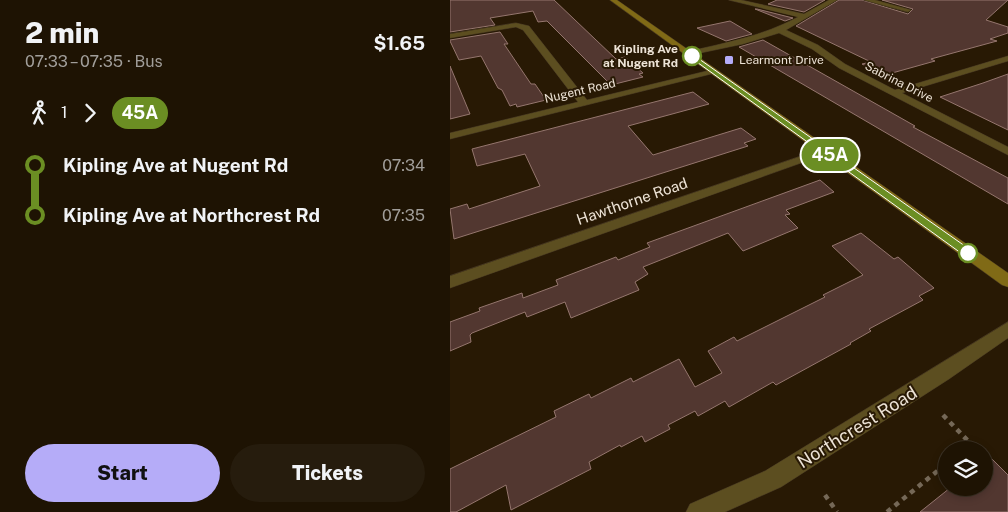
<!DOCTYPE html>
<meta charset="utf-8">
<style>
body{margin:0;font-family:"Public Sans",sans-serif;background:#261c0d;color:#f1f3f6;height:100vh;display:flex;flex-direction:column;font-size:19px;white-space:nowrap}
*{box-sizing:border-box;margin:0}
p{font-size:16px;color:#a19e9a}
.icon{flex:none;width:28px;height:28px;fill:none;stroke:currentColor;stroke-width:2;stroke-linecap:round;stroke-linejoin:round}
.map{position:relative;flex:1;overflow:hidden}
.sheet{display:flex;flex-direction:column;background:#1e1303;width:450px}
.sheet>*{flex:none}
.badge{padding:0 10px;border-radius:16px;font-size:18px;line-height:32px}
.tools{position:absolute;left:488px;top:441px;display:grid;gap:10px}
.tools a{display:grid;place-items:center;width:55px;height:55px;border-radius:50%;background:#1e1303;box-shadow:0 2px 8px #0003,0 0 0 1px #3c3225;font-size:25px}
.map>.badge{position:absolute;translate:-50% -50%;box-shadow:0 0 0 2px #fff}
.legs{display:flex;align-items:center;gap:8px;height:55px;padding:0 25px;font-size:16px}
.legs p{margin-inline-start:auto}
.summary{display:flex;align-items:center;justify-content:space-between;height:85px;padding:0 25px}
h1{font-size:28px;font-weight:800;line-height:38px}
.primary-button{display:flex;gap:10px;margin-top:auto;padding:10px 25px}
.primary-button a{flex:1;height:58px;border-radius:30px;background:#b5acf8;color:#111;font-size:20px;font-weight:800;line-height:58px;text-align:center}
.primary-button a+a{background:#261c0d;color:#f1f3f6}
ul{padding:0 25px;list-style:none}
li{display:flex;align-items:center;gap:18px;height:50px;font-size:19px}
li i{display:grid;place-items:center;width:8px;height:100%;margin:0 6px;background:currentColor}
li i::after{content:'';width:12px;height:12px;margin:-6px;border:4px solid;border-radius:50%;background:#1e1303}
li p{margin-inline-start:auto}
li:first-child i{background:linear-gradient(#0000 50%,currentColor 0)}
li:last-child i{background:linear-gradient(currentColor 50%,#0000 0)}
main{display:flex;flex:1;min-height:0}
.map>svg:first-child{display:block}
.building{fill:#523730;stroke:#95766e}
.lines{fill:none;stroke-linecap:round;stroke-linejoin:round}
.street-casing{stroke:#443521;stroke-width:1}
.secondary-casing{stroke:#443521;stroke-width:1}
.path{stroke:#756857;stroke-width:4.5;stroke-dasharray:5 5;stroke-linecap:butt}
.street{fill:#5c4e20;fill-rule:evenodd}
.secondary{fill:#806a16;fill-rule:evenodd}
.line-1{fill:#6b8e23;stroke:#fff}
.stop-1-dot{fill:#fff;stroke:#6b8e23;stroke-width:2.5}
.poi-dot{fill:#b5acf8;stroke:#281904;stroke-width:2}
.labels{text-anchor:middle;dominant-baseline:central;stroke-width:4;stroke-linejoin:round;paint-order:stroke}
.far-stop-label{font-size:12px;font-weight:bold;fill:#ede3d6;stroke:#281904;text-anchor:end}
.far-poi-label{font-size:12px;fill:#ede3d6;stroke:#281904;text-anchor:start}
.far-street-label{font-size:12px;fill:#ede3d6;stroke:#281904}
.street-label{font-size:15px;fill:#ede3d6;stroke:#281904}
.near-street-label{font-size:18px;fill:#ede3d6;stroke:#281904}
</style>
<main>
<section class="sheet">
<div class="summary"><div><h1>2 min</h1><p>07:33 – 07:35 · Bus</p></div><b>$1.65</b></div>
<div class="legs"><svg class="icon" aria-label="walk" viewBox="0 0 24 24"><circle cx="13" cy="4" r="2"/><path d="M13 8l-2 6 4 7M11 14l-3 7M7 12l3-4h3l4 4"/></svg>1<svg class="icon" aria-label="forward" viewBox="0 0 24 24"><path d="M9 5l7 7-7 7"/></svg><b class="badge" style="background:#6b8e23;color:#fff">45A</b></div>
<ul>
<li><i style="color:#6b8e23"></i><b>Kipling Ave at Nugent Rd</b><p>07:34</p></li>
<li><i style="color:#6b8e23"></i><b>Kipling Ave at Northcrest Rd</b><p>07:35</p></li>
</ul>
<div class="primary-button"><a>Start</a><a>Tickets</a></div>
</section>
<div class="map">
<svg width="558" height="512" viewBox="0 0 558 512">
<rect width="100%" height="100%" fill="#281904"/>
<g class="building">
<path d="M0,0H104L166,59L175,57L193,73L189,74L193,77L161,85L97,21L88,22L83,11L40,18L45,25L0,32Z"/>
<path d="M327,0H375L354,12L318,4Z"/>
<path d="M389,0H412L458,14L463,9L432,0H558L536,20L558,27V33L540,39L547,41L481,59L485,61L435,75L412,64L421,62L346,26Z"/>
<path d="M305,9H307L343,18L335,21Z"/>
<path d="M280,21L302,34L276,41L247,28Z"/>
<path d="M50,32L58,44H54L81,84H85L96,100L67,107L66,104L60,106L52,90L48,88L31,56L9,60L0,41V40Z"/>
<path d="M313,40L465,126L463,127L558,178V204L289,47Z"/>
<path d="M0,66L20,114L0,119Z"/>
<path d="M558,74V130L490,97L533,83Z"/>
<path d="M243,92L259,104L178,126L203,155L291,128L306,139L294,143L298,146L4,239L0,209L17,204L19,209L90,186L75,154L27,166L22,149Z"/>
<path d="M370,180L384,192L336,210L340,214L335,215L348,228L293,251L278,233L193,267L198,274L185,282L189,290L121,318L115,302L77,317L75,312L22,333L20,335L21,342L0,351V322L30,311L29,308L72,293L73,298L108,285L106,280L166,257L168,260L200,247L197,243Z"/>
<path d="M411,233L444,259L448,257L484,288L469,296L473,300L419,329L421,331L400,343L401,344L326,385L323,382L279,407L275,401L248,416L245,411L218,425L220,429L195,442L192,436L171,447L170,445L139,462L141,469L61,510L56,485L6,512H0V469L106,417L104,411L139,394L141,398L181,378L183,382L229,359L245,387L272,373L258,351L284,337L287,341L375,297L373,295L413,275L382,246Z"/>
<path d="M534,451L558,475V512H470L500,488H534Z"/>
</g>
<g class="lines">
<g class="street-casing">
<g id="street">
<path d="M279,0H291L354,14L379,0H387L336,30L368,45L395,64L445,90L558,56V61L452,93L558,147V155L389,68L362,49L329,33L293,44L236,56V52C275,43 313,36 348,17Z"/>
<path d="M414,0H425L461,10L458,12Z"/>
<path d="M66,23L79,26L137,100L265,69L269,72L0,139V133L128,102L73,30L66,27L0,38V34Z"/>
<path d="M375,148L379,149L381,151L379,153L0,288V276Z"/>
<path d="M558,322V338L499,379L331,487L275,512H236L240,504L315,471Z"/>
</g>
</g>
<g class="secondary-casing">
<path id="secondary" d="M160,0H167L558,273V287L552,285Z"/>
</g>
<g class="path">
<path d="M493,415L521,444L513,450"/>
<path d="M375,495L387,512"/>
<path d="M437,512L496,464"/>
</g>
<use href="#street" class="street"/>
<use href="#secondary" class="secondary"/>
</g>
<path class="line-1" d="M242,54L522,251V256H515L240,57Z"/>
<g class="stop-1-dot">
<circle cx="242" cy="56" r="9"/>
<circle cx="518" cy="253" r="9"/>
</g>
<rect class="poi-dot" x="274" y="55" width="10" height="10" rx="2.5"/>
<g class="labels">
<g class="far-stop-label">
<text x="228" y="49">Kipling Ave<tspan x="228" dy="14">at Nugent Rd</tspan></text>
</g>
<g class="far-poi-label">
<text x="289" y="60">Learmont Drive</text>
</g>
<g class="far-street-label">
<text transform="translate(449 82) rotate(27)">Sabrina Drive</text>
<text transform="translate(130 91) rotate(-13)">Nugent Road</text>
</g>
<g class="street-label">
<text transform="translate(182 201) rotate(-19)">Hawthorne Road</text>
</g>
<g class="near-street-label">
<text transform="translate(407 427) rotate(-32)">Northcrest Road</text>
</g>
</g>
</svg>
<div class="tools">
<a><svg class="icon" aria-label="layers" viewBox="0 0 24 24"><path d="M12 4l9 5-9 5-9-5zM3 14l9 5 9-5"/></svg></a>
</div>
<b class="badge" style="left:380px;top:155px;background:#6b8e23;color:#fff">45A</b>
</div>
</main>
